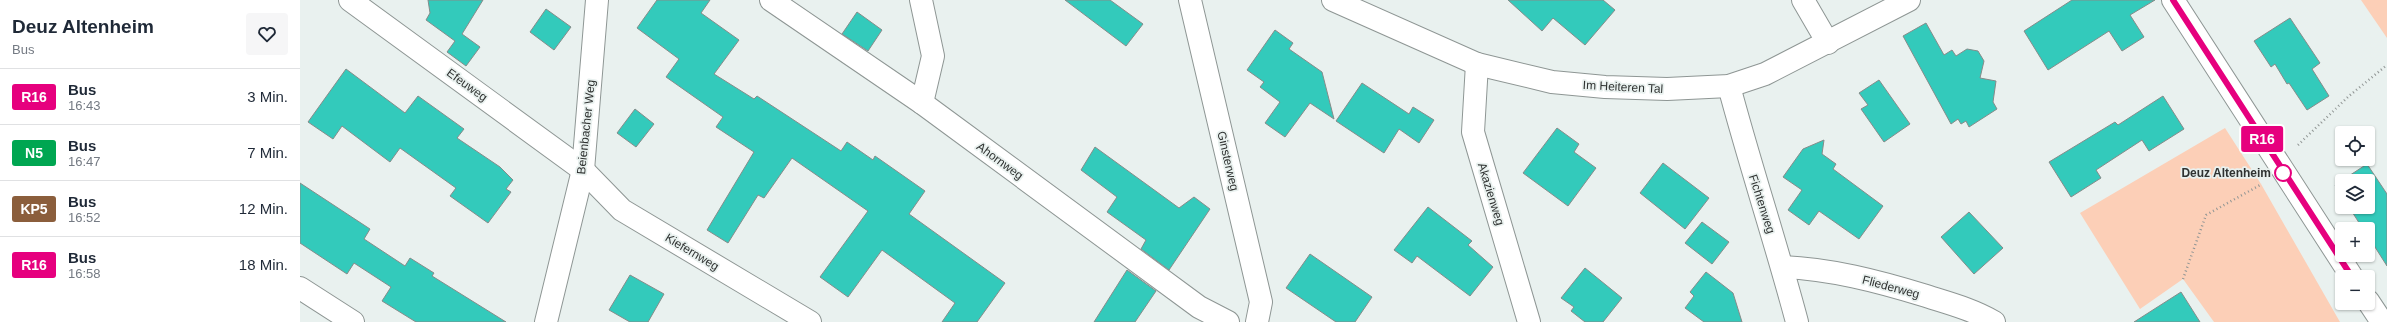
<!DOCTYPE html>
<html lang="de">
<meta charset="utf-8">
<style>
body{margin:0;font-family:Arial,sans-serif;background:#f6f6f7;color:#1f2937;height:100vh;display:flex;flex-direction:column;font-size:15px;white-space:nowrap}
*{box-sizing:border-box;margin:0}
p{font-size:13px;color:#747a83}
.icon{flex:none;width:22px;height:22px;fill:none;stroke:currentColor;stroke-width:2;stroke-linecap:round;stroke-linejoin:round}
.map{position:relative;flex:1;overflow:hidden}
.sheet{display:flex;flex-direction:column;background:#fff;width:300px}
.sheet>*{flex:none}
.badge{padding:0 8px;border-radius:3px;font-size:14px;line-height:26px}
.buttons{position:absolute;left:2035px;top:126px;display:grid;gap:8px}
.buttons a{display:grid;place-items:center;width:40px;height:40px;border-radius:4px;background:#fff;box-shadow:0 1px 3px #0004;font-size:20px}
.map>.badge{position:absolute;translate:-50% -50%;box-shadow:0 0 0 2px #fff}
.round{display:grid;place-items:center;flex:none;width:42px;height:42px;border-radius:4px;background:#f6f6f7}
.head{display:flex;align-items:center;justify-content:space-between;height:68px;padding:0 12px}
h1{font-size:19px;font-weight:700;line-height:30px}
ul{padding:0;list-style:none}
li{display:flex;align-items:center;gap:12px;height:56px;padding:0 12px;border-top:1px solid #e0e1e3}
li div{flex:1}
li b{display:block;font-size:15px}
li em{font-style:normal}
li .badge{min-width:44px;font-weight:700;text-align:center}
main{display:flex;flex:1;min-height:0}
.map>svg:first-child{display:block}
.green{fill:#fccfb7}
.building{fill:#33cabb;stroke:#858c8a}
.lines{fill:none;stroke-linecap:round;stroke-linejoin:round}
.minor-casing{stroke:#8e9694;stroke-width:24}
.major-casing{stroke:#8e9694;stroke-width:24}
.path{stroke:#909594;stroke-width:2.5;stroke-dasharray:1 3;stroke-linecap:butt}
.minor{stroke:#fff;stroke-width:22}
.major{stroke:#fff;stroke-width:22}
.line-casing{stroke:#fff;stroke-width:9}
.line{stroke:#e6007e;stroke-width:6}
.stop-dot{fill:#fff;stroke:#e6007e;stroke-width:2}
.labels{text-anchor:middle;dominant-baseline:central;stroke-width:3.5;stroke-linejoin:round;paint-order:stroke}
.street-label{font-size:12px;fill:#2f3231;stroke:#e9f1ef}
.stop-label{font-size:12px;font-weight:bold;fill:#2f3231;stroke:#e9f1ef;text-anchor:end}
</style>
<main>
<section class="sheet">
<div class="head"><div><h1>Deuz Altenheim</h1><p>Bus</p></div><a class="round"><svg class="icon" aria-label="heart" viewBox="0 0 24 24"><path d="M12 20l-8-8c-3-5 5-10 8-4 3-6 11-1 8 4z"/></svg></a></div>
<ul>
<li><span class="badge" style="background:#e6007e;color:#fff">R16</span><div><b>Bus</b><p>16:43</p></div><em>3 Min.</em></li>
<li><span class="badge" style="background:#00a651;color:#fff">N5</span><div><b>Bus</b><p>16:47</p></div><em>7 Min.</em></li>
<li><span class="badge" style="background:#8b5e3c;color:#fff">KP5</span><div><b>Bus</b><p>16:52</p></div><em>12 Min.</em></li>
<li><span class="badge" style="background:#e6007e;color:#fff">R16</span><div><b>Bus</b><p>16:58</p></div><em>18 Min.</em></li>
</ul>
</section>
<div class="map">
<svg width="2087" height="322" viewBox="0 0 2087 322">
<rect width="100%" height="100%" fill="#e9f1ef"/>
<g class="green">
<path d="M2061,0H2087V38Z"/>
<path d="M1925,128L1961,184L2040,322H1914L1883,279L1840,309L1780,213Z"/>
</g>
<g class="building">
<path d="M128,0H183L162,34L180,47L166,66L147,52L155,41L126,20L130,13Z"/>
<path d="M357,0H410L401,13L439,40L414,74L454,99L457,96L541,151L547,142L573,160L575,156L625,191L609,214L705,283L677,322H642L655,303L582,250L548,297L520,277L568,211L492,158L464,198L458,195L428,243L407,230L454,152L416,127L423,117L366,77L379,59L337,28Z"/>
<path d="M765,0H810L843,24L826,46Z"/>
<path d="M1208,0H1303L1315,10L1285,45L1253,18L1242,31Z"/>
<path d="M1772,0H1855L1830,15L1844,37L1822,51L1809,31L1748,70L1724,31Z"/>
<path d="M246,9L271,27L254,50L230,32Z"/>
<path d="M557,12L582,30L568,51L542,34Z"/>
<path d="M1990,18L2020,63L2012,69L2029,96L2007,110L1989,83L1987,84L1975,64L1971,67L1954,41Z"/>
<path d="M1626,23L1644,55L1652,50L1656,56L1667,49L1678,51L1684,61L1680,78L1696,81L1693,102L1697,109L1669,127L1666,121L1661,124L1658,119L1651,124L1603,36Z"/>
<path d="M975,30L993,43L989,49L1022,72L1034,119L1010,103L985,137L965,123L980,102L960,87L964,82L947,70Z"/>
<path d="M46,69L105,113L118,96L164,129L157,138L200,167L213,180L206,189L211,192L188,223L150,196L156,188L100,148L90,162L42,126L33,139L8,122Z"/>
<path d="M1579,80L1610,124L1584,142L1561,109L1568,105L1559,93Z"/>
<path d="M1062,83L1109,114L1113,107L1134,120L1119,143L1099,129L1084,153L1036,121Z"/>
<path d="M1863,96L1884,129L1849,151L1842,140L1796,170L1801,178L1771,197L1749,162L1815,122L1818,125Z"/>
<path d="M335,109L354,124L336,147L317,133Z"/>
<path d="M1257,128L1279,144L1274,152L1296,168L1268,206L1223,173Z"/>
<path d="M1524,140L1522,154L1536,164L1533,169L1583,206L1559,239L1519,211L1509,225L1488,210L1502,190L1483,177L1503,149Z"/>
<path d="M795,147L879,208L894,197L910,209L869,270L841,249L846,240L807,212L817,197L781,170Z"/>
<path d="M1363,163L1409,198L1385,229L1340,193Z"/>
<path d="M2067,164L2087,194V266L2068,236V229H2063L2049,207H2068V181H2042V195L2035,185Z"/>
<path d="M0,183L70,229L64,239L105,266L110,258L134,273L132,276L206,322H116L82,301L91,287L54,263L47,274L0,243Z"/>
<path d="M1128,207L1172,241L1168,245L1193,267L1170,296L1117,256L1112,263L1094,250Z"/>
<path d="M1669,212L1703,248L1674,274L1641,237Z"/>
<path d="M1402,222L1429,242L1412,264L1385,243Z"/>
<path d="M1010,254L1072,297L1055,322H1036L986,288Z"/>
<path d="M1285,268L1322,298L1303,322H1285L1271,311L1274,307L1261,298Z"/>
<path d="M827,270L856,291L835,322H794Z"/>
<path d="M1406,272L1433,293L1442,322H1404L1385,308L1394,296L1390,292Z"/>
<path d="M330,275L364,294L348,322H330L309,310Z"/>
<path d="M1881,292L1900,322H1834Z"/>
</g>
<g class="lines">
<g class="minor-casing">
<g id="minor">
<path d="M50,0L283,170L322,210L510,322"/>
<path d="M471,0L622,103L899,307L928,322"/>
<path d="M621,0L633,56L622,103"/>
<path d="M890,0L961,302L957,322"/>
<path d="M1033,0L1177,64L1252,82L1305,87L1367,89L1429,86L1465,74L1609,0"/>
<path d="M1503,0L1528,43"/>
<path d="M1177,64L1173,132L1229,322"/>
<path d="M1429,86C1450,165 1476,243 1497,322"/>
<path d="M1483,267C1531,269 1577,281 1623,295C1648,303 1672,309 1694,322"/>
<path d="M0,288L53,322"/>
<path d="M246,322L283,170L297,0"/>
</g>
</g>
<g class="major-casing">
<g id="major">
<path d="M1873,0L2052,277"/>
<path d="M2068,301L2082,322"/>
</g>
</g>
<g class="path">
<path d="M1998,145L2049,96L2087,65"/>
<path d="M1883,279L1906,215L1962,184"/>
</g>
<use href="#minor" class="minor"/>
<use href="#major" class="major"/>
</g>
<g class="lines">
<g class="line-casing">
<path id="line" d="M1873,0L2052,277"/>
</g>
<use href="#line" class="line"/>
</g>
<circle class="stop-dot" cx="1983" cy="173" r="8"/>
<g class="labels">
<g class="street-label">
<text transform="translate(167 85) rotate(36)">Efeuweg</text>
<text transform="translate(1323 87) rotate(3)">Im Heiteren Tal</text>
<text transform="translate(286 127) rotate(-84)">Beienbacher Weg</text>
<text transform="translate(700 161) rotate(36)">Ahornweg</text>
<text transform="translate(928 161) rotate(77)">Ginsterweg</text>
<text transform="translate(1191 194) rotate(73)">Akazienweg</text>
<text transform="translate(1462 204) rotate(72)">Fichtenweg</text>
<text transform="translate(392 252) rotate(31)">Kiefernweg</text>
<text transform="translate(1591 287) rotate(15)">Fliederweg</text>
</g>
<g class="stop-label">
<text x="1971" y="173">Deuz Altenheim</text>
</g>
</g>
</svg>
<div class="buttons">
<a><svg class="icon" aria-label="locate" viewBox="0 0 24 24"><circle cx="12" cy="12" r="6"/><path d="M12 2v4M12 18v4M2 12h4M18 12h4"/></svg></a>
<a><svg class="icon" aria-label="layers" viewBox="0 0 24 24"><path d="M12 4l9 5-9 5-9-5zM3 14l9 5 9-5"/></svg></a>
<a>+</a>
<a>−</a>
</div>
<b class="badge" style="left:1962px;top:139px;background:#e6007e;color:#fff">R16</b>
</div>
</main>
